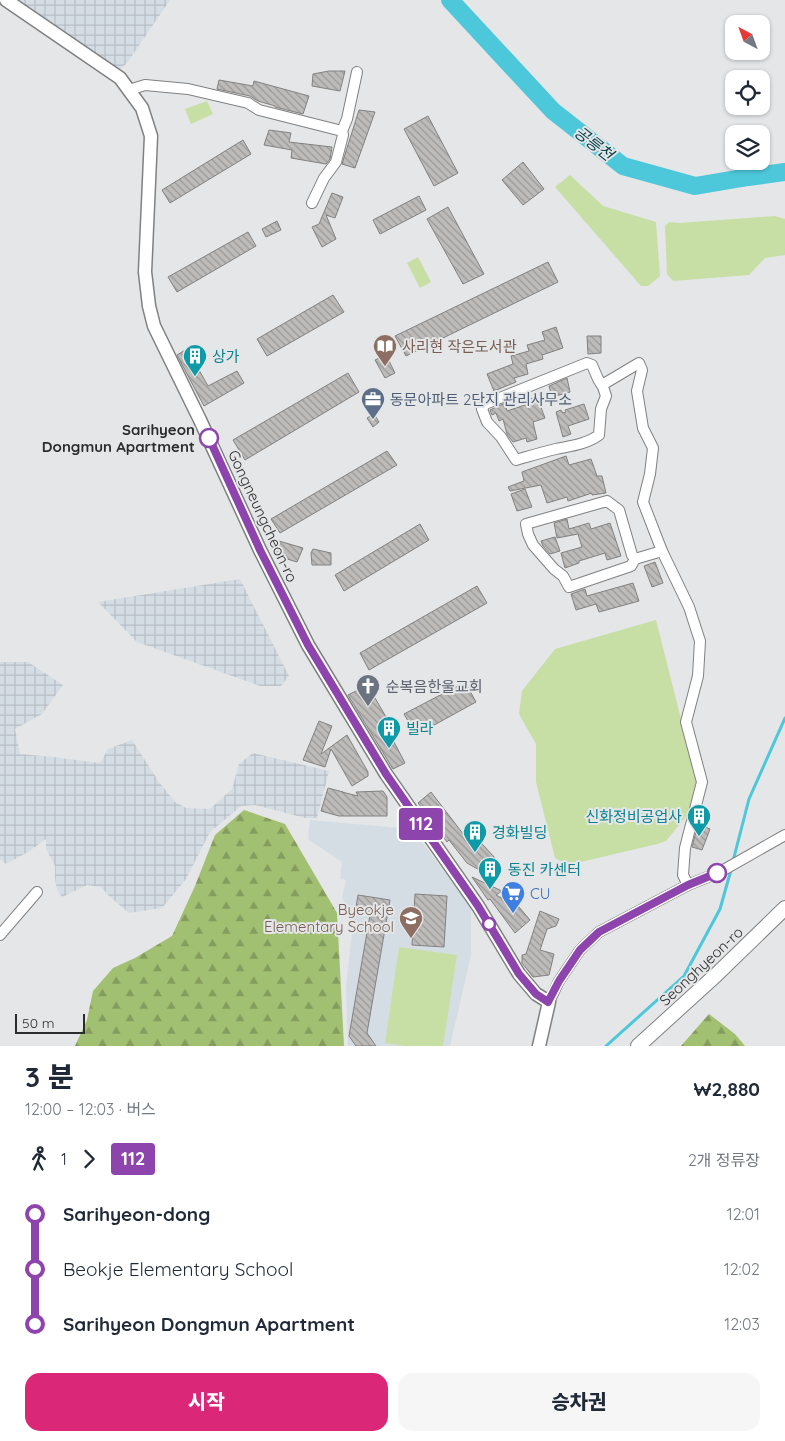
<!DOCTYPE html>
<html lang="ko">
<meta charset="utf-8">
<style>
body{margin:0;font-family:Quicksand,"Noto Sans KR",sans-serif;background:#f6f6f7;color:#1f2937;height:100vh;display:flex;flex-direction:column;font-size:19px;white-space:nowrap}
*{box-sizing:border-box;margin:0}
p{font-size:16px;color:#747a83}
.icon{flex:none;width:28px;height:28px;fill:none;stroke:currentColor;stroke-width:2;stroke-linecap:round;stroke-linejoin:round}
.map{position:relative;height:1046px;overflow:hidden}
.details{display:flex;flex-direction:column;background:#fff;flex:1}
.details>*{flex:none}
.badge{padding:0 10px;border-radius:4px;font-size:18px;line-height:32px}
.needle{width:32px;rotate:319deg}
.fabs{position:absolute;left:725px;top:15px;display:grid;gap:10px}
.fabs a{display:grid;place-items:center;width:45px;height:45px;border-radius:10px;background:#fff;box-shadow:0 1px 4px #0004;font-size:25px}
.scale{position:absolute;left:15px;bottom:12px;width:70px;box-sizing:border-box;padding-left:5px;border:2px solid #2b2c2d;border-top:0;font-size:14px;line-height:18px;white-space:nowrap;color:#2b2c2d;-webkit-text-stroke:4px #e4e6e7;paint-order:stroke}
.map>.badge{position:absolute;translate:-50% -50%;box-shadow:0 0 0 2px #fff}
.legs{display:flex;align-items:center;gap:8px;height:55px;padding:0 25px;font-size:16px}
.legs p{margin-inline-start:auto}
.head{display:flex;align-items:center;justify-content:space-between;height:85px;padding:0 25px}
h1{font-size:28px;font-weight:800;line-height:38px}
.cta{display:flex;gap:10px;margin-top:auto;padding:10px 25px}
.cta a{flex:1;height:58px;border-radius:15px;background:#db2777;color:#fff;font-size:20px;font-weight:800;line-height:58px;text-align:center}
.cta a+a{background:#f6f6f7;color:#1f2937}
ul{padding:0 25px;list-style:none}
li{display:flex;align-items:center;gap:18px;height:55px;font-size:19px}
li i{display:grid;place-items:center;width:8px;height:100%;margin:0 6px;background:currentColor}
li i::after{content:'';width:12px;height:12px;margin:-6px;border:4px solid;border-radius:50%;background:#fff}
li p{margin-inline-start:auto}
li:first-child i{background:linear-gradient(#0000 50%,currentColor 0)}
li:last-child i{background:linear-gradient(currentColor 50%,#0000 0)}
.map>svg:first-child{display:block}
.built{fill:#d5dde4}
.industrial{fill:url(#industrial-grid)}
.forest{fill:url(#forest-firs)}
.green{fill:#c7dfa4}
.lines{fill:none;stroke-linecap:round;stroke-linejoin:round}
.stream{stroke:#4dc7da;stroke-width:3}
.river{stroke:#4dc7da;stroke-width:18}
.building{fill:url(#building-back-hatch);stroke:#828180}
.minor-casing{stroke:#808182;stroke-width:12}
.tertiary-casing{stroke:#808182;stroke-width:15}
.secondary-casing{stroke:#808182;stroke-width:16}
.minor{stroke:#fff;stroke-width:10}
.tertiary{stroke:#fff;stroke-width:12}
.secondary{stroke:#fff;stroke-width:14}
.line-1-casing{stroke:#fff;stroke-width:11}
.line-1{stroke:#8e44ad;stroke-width:8}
.stop-1-dot{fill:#fff;stroke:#8e44ad;stroke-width:2.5}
.labels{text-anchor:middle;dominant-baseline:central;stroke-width:4;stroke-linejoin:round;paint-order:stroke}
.education-label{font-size:15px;fill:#785e54;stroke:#e4e6e7;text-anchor:start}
.culture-label{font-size:15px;fill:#0d838f;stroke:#e4e6e7;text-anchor:start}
.service-label{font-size:15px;fill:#4e5e75;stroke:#e4e6e7;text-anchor:start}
.stop-label{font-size:15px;font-weight:bold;fill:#2b2c2d;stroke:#e4e6e7;text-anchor:end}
.street-label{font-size:15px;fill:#2b2c2d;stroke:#e4e6e7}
.worship-label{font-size:15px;fill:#5b616d;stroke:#e4e6e7;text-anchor:start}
.shop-label{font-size:15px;fill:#366cbe;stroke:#e4e6e7;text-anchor:start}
.water-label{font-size:16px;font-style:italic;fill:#063f48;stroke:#e4e6e7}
</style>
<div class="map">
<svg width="785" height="1046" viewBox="0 0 785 1046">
<defs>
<pattern id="industrial-grid" width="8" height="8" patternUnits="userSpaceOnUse" patternTransform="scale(1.25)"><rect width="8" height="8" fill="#d5dde4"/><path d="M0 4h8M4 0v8" fill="none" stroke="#b7bec4"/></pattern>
<pattern id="forest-firs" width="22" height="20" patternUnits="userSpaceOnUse" patternTransform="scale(1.25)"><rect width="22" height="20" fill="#a2c071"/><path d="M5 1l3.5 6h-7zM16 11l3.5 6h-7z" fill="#849c5d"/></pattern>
<pattern id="building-back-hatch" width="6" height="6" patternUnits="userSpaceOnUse" patternTransform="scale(1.25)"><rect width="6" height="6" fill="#bebcbb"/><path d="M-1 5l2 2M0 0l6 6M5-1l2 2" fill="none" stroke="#9b9998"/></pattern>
</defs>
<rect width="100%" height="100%" fill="#e4e6e7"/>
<path class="built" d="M310,820L412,829L471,907V955L450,1046H348L346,987L353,923L342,897L346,880L340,879L342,862L308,839Z"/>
<g class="industrial">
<path d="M14,0H170L127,63L117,72Z"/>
<path d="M240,579L289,676L281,686H260L137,642L98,602Z"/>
<path d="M0,662H28L63,685L42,714L15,729L20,754L53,757L100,763L108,749L132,740L159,782L175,802L186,808L210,809L232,789L239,764L253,753L329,771L317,818H305L255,805L241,806L210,832L186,879L162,908L129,913L109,896L101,887L87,885L62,897L57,890L55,879V866L46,849V839L28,852L6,864L0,859Z"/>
</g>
<g class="forest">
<path d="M244,810L285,824L337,913L344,1046H75L87,1020L93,991L113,968L135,958L172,936L195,886L215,835Z"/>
<path d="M709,1014L735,1034L745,1046H681Z"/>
</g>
<g class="green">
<path d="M207,101L213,114L191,124L185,109Z"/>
<path d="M570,175L603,206L656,222L660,276L648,286H641L555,187Z"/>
<path d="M775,216L785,219V255L765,258L749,275L673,281L667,274L665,226L669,222L680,223Z"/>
<path d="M418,257L431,282L420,288L407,263Z"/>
<path d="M656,620L701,798L666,841L657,844L568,865L555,858L536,782V744L519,714L522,691L555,649Z"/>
<path d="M399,947L457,955L443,1046H405L385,1043Z"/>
</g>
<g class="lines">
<g class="stream">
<path d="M733,861L749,799L785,718"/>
<path d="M606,1046L684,976L720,909L731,870"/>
</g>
<path class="river" d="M450,0L553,111L623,166L695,186L748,177L785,172"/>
</g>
<g class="building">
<path d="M329,71H345L340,91L312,86L313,74Z"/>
<path d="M219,80L253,86L254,81L309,96L303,114L275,107V106L258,101L250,96L217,89Z"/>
<path d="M359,110L375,112L355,168L342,164Z"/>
<path d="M428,116L458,173L434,186L404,129Z"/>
<path d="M269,130L291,133L289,142L332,147L330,159L326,164L291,158L292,150L264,145Z"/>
<path d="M243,140L251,154L170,203L162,190Z"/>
<path d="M523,162L544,189L523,205L502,180Z"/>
<path d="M332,193L343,197L335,218L326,215L336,239L322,247L312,227L319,224Z"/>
<path d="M419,196L426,210L380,234L373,220Z"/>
<path d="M448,207L484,274L463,284L427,219Z"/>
<path d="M277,221L281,230L266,237L262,229Z"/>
<path d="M248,232L256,246L177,292L168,277Z"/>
<path d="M548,262L558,282L406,356L395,336Z"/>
<path d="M333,295L344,312L267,356L257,339Z"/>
<path d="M556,327L563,348L542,355L543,359L526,364L528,374L514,378L516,382L494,391L487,374L513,364L511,356L529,351L527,345L545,340L542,332Z"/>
<path d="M587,336H601V353L588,354Z"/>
<path d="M187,349L208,386L237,371L244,383L204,406L177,355Z"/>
<path d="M386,355L395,373L385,378L375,360Z"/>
<path d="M348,373L359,392L245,460L233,440Z"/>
<path d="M567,378L570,392L552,397L549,386Z"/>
<path d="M537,397L545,418L533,422L537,439L527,442L526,438L513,442L507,434L503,419L499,421L496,413L492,415L490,410L505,403L507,411L528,404L527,400Z"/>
<path d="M584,404L589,419L568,426L571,434L563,437L556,412L561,410L563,413L566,412L565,410Z"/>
<path d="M374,414L379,422L373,427L367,418Z"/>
<path d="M387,451L397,465L280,533L271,519Z"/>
<path d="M566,456L569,465L591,459L597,476H602L606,493L592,495V493L568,501L567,497L547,503L541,485L510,491L508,487L524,481L522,472Z"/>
<path d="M525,489L532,507L517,511L511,494Z"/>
<path d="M567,519L569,529L589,523L591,529L610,523L621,556L607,560L605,553L579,561V563L565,568L561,553L582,547L578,534L557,538L554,523Z"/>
<path d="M420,524L429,540L344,591L335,575Z"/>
<path d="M555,537L560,551L550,554L543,546L541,541Z"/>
<path d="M279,541L303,548L297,562L274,555Z"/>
<path d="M313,549L331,553V565H312L311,553Z"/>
<path d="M655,562L663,583L652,587L644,566Z"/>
<path d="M633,583L639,601L599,612L596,604L576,610L571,594L585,589L587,596Z"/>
<path d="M477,586L487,603L369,670L360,653Z"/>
<path d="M465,682L476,702L416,735L404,714Z"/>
<path d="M358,690L375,698L386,717L382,719L405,763L393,769L348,695Z"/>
<path d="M319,721L332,726L321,754L347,735L368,772V776L352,786L331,749L325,767L303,760Z"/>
<path d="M328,788L343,792H342L358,796L356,792L383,791L387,797V816H339L321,811Z"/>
<path d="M431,792L467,839L473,834L495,858L481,871L467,863L449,840L447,842L418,803Z"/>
<path d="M698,824L710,829L702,850L692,847Z"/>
<path d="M472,877L502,891L496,895L519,907L530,920L515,933L490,899L488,900Z"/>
<path d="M415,894L447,896L444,947L412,945Z"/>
<path d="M358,895L390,900L367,1033L376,1046H356L349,1036L370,915L355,913Z"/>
<path d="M540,911L559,919L556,926L547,929L540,950L554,954L549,975L533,977L522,963V955L526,954Z"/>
</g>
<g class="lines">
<g class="minor-casing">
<g id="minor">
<path d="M129,90L145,85L188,89L248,103L259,110L342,131L343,135L336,162L324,178L312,203"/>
<path d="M342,131L347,119L357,72"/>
<path d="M587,363L592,365L598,379L603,387L606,396L601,409L599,435C587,444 570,446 556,449C543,452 530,456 516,460L501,437L487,422L482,409L485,404Z"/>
<path d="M602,385L639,363L642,370L637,391L643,428L653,448L650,474L643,502L662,551"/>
<path d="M635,559L631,566L569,587L563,576L554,569L533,545L528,534L526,524L607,501L619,510L632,555L635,559L662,551L689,607L700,641L698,676L686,722L702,782L685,848L683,875L688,885"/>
<path d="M0,935L37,892"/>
<path d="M549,1002L559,981L580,950L599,932L688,885L720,872L785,835"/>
</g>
</g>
<g class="tertiary-casing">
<path id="tertiary" d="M6,0L120,78L142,108L151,136L145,272L149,306L154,326L200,420L260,550L308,645L386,774L478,906L519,974L536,994L549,1002L539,1046"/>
</g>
<g class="secondary-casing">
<path id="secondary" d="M638,1046L716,975L785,908"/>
</g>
<use href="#minor" class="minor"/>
<use href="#tertiary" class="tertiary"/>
<use href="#secondary" class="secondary"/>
</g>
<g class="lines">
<g class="line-1-casing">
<path id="line-1" d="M209,438L260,550L308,645L386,774L478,906L519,974L536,994L548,1002L559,981L580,950L599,932L688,885L717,873"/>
</g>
<use href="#line-1" class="line-1"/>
</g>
<defs>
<g id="library-pin" transform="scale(1.25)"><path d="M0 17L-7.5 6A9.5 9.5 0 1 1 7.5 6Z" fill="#8d6e63" stroke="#e4e6e7"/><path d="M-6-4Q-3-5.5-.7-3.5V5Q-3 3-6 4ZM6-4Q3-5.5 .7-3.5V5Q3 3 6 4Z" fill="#fff"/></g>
<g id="building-pin" transform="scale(1.25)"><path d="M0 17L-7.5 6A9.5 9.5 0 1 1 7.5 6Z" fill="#0f9aa8" stroke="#e4e6e7"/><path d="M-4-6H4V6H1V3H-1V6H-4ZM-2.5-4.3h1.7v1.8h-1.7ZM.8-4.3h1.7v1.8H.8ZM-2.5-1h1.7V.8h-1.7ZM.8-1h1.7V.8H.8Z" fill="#fff"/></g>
<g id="office-pin" transform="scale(1.25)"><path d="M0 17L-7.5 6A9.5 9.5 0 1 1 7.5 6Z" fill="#5c6f8a" stroke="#e4e6e7"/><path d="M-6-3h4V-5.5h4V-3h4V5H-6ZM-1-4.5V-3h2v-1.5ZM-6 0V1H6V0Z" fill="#fff"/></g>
<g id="church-pin" transform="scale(1.25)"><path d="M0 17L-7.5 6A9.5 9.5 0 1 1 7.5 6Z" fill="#6b7280" stroke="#e4e6e7"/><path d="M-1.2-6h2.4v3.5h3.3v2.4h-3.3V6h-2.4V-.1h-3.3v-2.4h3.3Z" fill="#fff"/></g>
<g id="supermarket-pin" transform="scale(1.25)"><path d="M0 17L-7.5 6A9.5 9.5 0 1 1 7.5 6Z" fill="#3f7fe0" stroke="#e4e6e7"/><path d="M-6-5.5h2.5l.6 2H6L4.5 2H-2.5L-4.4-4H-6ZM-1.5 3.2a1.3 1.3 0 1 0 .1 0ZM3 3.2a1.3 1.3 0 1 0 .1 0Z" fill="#fff"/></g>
<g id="school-pin" transform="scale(1.25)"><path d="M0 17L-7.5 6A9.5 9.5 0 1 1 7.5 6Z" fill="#8d6e63" stroke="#e4e6e7"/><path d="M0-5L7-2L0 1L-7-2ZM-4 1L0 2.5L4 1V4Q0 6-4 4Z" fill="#fff"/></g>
</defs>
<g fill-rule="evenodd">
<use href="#library-pin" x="385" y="346"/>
<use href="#building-pin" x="195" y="356"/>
<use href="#office-pin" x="373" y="399"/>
<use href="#church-pin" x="368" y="686"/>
<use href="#building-pin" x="389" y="728"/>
<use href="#building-pin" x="699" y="816"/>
<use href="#building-pin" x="475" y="832"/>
<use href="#building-pin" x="490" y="869"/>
<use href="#supermarket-pin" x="513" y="893"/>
<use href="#school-pin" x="411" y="918"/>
</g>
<g class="stop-1-dot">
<circle cx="209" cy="438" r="9"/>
<circle cx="717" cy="873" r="9"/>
<circle cx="489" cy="924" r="6"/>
</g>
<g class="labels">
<g class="education-label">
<text x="402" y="346">사리현 작은도서관</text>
<text x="394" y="909" text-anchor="end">Byeokje<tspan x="394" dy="17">Elementary School</tspan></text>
</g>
<g class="culture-label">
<text x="212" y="356">상가</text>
<text x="406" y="728">빌라</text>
<text x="682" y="816" text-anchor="end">신화정비공업사</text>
<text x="492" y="832">경화빌딩</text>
<text x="508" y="869">동진 카센터</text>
</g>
<g class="service-label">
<text x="390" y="399">동문아파트 2단지 관리사무소</text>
</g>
<g class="stop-label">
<text x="195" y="429">Sarihyeon<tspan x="195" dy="17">Dongmun Apartment</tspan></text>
</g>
<g class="street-label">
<text transform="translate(263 516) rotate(65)">Gongneungcheon-ro</text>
<text transform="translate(701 966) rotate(-43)">Seonghyeon-ro</text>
</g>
<g class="worship-label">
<text x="386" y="686">순복음한울교회</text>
</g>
<g class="shop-label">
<text x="530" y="893">CU</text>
</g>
<g class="water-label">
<text transform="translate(594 143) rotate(38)">공릉천</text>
</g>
</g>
</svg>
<div class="fabs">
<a><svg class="needle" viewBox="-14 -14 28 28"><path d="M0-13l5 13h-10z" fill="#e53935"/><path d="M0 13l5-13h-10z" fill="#747a83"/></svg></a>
<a><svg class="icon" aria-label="locate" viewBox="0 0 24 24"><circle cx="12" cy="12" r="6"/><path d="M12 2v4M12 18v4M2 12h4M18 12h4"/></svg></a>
<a><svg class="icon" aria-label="layers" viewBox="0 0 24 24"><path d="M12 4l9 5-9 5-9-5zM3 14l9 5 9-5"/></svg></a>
</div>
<div class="scale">50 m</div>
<b class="badge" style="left:421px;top:824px;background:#8e44ad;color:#fff">112</b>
</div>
<section class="details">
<div class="head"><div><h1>3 분</h1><p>12:00 – 12:03 · 버스</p></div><b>₩2,880</b></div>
<div class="legs"><svg class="icon" aria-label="walk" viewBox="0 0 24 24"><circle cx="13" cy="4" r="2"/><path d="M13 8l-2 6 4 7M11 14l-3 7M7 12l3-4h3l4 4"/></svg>1<svg class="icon" aria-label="forward" viewBox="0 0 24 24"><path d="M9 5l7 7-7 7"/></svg><b class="badge" style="background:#8e44ad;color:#fff">112</b><p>2개 정류장</p></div>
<ul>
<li><i style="color:#8e44ad"></i><b>Sarihyeon-dong</b><p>12:01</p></li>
<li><i style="color:#8e44ad"></i><span>Beokje Elementary School</span><p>12:02</p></li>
<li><i style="color:#8e44ad"></i><b>Sarihyeon Dongmun Apartment</b><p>12:03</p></li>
</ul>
<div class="cta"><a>시작</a><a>승차권</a></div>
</section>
